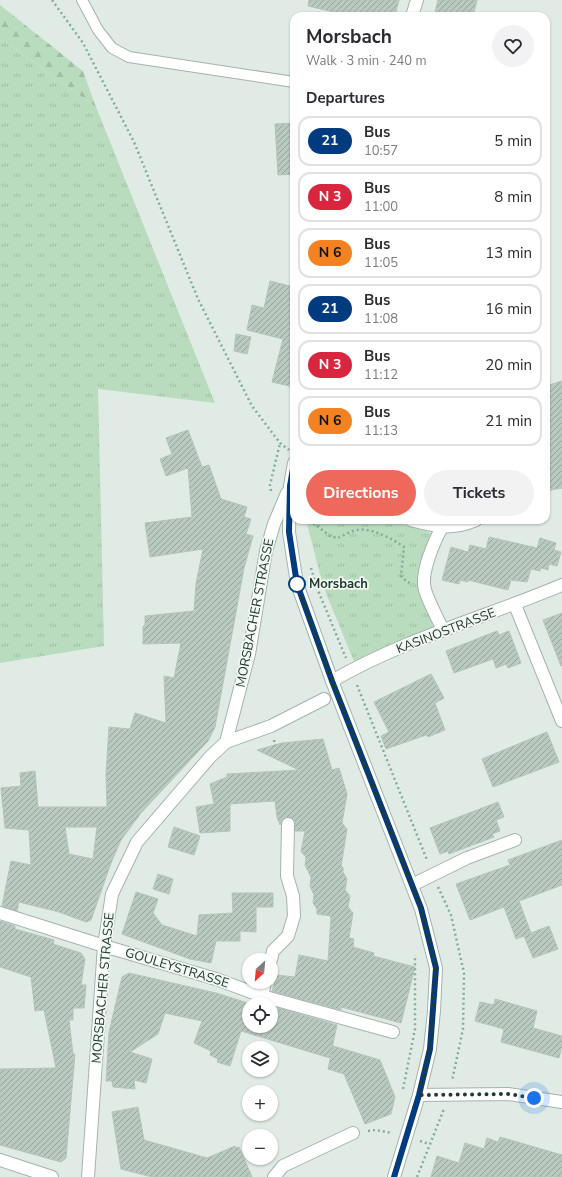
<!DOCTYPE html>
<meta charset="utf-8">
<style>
body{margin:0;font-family:"Nunito Sans",sans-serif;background:#f2f2f3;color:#2b2b33;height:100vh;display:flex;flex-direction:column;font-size:15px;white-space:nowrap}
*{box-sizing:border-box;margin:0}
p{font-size:13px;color:#7c7c81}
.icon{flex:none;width:22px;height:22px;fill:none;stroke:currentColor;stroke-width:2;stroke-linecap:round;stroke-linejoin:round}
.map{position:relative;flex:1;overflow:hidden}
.sheet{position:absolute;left:290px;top:12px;width:260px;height:512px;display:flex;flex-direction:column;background:#fff;border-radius:12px;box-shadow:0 1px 3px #0004}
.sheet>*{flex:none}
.badge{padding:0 8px;border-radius:13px;font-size:14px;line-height:26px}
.needle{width:26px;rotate:206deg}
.fabs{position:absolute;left:242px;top:953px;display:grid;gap:8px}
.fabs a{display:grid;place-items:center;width:36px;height:36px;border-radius:50%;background:#fff;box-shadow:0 1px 3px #0004;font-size:20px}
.you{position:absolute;width:20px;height:20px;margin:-10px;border:3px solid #fff;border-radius:50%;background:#1a73e8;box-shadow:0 0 0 6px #1a73e833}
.map>.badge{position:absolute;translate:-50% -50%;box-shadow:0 0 0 2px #fff}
h2{padding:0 16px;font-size:15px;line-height:36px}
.round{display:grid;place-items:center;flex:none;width:42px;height:42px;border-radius:21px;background:#f2f2f3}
.headline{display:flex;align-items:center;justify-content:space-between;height:68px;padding:0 16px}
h1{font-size:19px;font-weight:700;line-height:30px}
.primary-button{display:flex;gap:8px;margin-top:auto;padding:8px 16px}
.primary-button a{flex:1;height:46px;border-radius:24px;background:#ee695c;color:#fff;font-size:16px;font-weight:700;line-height:46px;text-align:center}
.primary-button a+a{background:#f2f2f3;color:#2b2b33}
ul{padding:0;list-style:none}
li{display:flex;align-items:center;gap:12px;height:50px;margin:0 8px 6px;padding:0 8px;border:2px solid #e1e1e2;border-radius:12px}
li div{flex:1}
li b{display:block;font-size:15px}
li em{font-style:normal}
li .badge{min-width:44px;font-weight:700;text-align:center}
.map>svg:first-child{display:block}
.grass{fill:url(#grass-tufts)}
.forest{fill:url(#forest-firs)}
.building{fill:url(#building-hatch);stroke:#b3c4bb;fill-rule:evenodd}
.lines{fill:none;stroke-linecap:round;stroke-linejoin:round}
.lane-casing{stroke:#a4b3ab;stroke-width:12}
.street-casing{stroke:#a4b3ab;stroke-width:14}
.path{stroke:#82ae99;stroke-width:2.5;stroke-dasharray:2 3;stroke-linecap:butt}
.lane{stroke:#fff;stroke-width:10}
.street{stroke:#fff;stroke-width:12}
.line-casing{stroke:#fff;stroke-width:9}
.line{stroke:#003b80;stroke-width:6}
.walk{stroke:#223b30;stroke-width:4;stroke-dasharray:0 7.2}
.stop-dot{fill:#fff;stroke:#003b80;stroke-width:2}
.labels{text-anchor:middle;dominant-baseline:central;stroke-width:3.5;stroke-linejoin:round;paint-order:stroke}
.stop-label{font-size:13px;font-weight:bold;fill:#223b30;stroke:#f1f8f3;text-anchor:start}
.street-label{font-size:13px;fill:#223b30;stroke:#f1f8f3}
</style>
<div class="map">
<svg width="562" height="1177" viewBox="0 0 562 1177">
<defs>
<pattern id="grass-tufts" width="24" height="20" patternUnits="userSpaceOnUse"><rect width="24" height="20" fill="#badcbe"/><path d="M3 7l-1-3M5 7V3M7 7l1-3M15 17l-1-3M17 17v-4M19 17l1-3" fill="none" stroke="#a0bea4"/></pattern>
<pattern id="forest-firs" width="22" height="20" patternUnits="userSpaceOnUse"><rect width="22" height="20" fill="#badcbe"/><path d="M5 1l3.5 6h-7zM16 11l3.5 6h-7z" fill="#a0bea4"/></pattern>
<pattern id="building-hatch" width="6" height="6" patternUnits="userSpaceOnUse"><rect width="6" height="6" fill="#b9c9c0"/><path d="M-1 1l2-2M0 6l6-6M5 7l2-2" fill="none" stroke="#96a49c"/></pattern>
</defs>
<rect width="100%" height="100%" fill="#e1ebe5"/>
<g class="grass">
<path d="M0,38L96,107L215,403L98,389L104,646L0,663Z"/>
<path d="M306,520H390L431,533L418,572L420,590L434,629L355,664L323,586Z"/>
</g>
<path class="forest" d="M0,5L83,71L96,107L0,38Z"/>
<g class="building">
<path d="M309,0H399L395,16H351L308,6Z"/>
<path d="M438,0H477L473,16H434Z"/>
<path d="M294,123V174L278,175L275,124Z"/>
<path d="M270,281L294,287V387L272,382L283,339L247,330L252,305L264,308Z"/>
<path d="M236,334L251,337L247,354L234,351Z"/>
<path d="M562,381V488L546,491V386Z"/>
<path d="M188,430L202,467L209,465L221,499L247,507L244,517L251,519L246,534L253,536L244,568L215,727L208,741L141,813L121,840L111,863L91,920L86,922L59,912L19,902L17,911L2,906L11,861L31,865L29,830L5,828L1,788L21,786L20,773L35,771L38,807H107L106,774L109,727L130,729L135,713L166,723L164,676L174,678L181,643L143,644V626H145V616L194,611L196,584L203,549L150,557L145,523L192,517L188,468L166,476L160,459L172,454L166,438ZM65,827H97L93,859L69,854Z"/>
<path d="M489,537L537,548L540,538L556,543L554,550L561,552L557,566L549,564L548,570L541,568L540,571L531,569L527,582L511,580L508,590L468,580V582L460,580L459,584L442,580L451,547L468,552L470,545L486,549Z"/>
<path d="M562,613V666H561L543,620Z"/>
<path d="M497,631L499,635L509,631L521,663L508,668L506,664L496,668L493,659L454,673L446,651Z"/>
<path d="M431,674L444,698L435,703L445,730L428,737L426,735L386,749L381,736L389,732L374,702Z"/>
<path d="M547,732L559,762L493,787L482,759Z"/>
<path d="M323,739L332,770L339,768L347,794L342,823L347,829L341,867H343V872L347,879L345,890L350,896L348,907L353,913L349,938L354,939L353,947L374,953L373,956L415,967L401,1023L341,1007V1010L272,991L277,975L295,977L299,955L328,961L331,916L317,914V909L313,903L314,895L310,886L311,877L305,865L306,857L301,852L305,831H295V821L289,817L282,820L280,825L277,817L275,801L230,804V831L200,833L196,807L214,804L210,784L227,777V774L299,770L257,750L282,743Z"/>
<path d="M498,802L504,817L496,820L500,831L492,834L494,837L449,854L448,851L440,854L430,828Z"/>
<path d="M174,827L200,836L194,855L168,847Z"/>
<path d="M562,840V885L519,901L531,933L528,934L549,926L558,949L533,958L524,936L516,939L504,907L470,920L456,884L510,865L508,860Z"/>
<path d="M158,874L173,879L169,894L153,889Z"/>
<path d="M136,892L158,899L153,913L162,925L197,936L199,915L233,913L232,893H273V907H256V932L240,931V941H216L211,963L190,959L122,934Z"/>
<path d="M0,921L15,926V929L54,940L53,944L81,953L85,959L81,985H86L84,1008H73V1020H69L73,1054H75L66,1158L61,1162L0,1145V1069L56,1068L44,1010L35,1011L31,977L0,967Z"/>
<path d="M129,973L216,993L251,1004H249V1026H271V1006L337,1025L330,1058L241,1031L230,1066L217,1062L218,1059L210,1055L211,1051L194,1043L202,1021L165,1013L158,1034L130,1052L152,1059L146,1083L134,1080L135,1089L113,1087L112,1081H106L109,1032L122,977Z"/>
<path d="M495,999L537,1011L533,1028L562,1036V1046L559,1058L501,1042L504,1029L475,1021L480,1002L494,1005Z"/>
<path d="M333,1046L380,1060L395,1097L391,1114L365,1124L344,1074L328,1069Z"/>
<path d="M138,1107L144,1140L207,1158L235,1146L236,1148L239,1147L252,1177H152L121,1169L112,1112Z"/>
<path d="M500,1137L562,1155V1177H431L437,1156L459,1163L465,1143L484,1149L487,1138L498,1142Z"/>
</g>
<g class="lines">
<g class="lane-casing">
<path id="lane" d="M82,0L98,30L112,48L129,57L294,82"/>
</g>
<g class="street-casing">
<g id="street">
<path d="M412,16L417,0"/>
<path d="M294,463L290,486L289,532L297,584L332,681L421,909L436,968L434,1011L430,1049L419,1095L394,1177"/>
<path d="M411,520C435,527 453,530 476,520"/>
<path d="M442,527C434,542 420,573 425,590C429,603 437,617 443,630"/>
<path d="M515,605L562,721"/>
<path d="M332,681C404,639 486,617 562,585"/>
<path d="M226,742L271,726L324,699"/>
<path d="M412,885L467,858L515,840"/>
<path d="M0,913L104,946L216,979L262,996L393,1032"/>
<path d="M271,960L273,951L288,936L294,916L293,896L287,876L288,824"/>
<path d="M262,996L265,982"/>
<path d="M419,1095L508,1094L562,1102"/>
<path d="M0,1160L52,1177"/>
<path d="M88,1177L104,946L112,894L137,842L210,757L226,742L249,654L266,551L274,524L287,493"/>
<path d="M274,1177L283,1166L353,1133"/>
</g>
</g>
<g class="path">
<path d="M52,0L83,43L134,142L198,299L252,406L280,443L289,450"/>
<path d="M271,491L270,485L280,443"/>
<path d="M309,520L330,536L337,538C343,536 350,531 357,530C371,527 393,539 404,547L401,576L406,581L410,583"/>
<path d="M311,568L317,588L346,658"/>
<path d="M357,685L427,860"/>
<path d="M274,740L275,746"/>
<path d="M438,887L451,915L464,973L463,1029L452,1081"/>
<path d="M403,1089L415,1029V955"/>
<path d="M368,1131L376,1130L392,1133"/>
<path d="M420,1141L429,1144"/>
<path d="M417,1177L444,1109"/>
</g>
<use href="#lane" class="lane"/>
<use href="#street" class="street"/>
</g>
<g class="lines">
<g class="line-casing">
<path id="line" d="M294,463L290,486L289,532L297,584L332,681L421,908L436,968L430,1049L419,1095L394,1177"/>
</g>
<use href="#line" class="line"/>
<path class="walk" d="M297,584L332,681L421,908L436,968L430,1049L419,1095L508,1094L534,1098"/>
</g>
<circle class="stop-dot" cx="297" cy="584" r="8"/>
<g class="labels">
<g class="stop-label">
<text x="309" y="584">Morsbach</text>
</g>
<g class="street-label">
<text transform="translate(255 613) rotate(-79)">MORSBACHER STRASSE</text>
<text transform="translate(446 631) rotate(-21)">KASINOSTRASSE</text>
<text transform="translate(177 968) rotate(17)">GOULEYSTRASSE</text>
<text transform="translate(103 988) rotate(-85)">MORSBACHER STRASSE</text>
</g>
</g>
</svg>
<div class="fabs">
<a><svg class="needle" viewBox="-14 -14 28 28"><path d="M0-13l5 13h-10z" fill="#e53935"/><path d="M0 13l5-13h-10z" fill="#7c7c81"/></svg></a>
<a><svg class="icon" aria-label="locate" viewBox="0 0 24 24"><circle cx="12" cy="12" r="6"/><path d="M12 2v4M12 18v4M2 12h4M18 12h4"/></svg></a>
<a><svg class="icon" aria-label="layers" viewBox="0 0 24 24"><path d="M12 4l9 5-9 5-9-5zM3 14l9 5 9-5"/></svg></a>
<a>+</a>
<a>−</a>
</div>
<div class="you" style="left:534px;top:1098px"></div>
<section class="sheet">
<div class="headline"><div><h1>Morsbach</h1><p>Walk · 3 min · 240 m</p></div><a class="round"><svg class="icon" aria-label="heart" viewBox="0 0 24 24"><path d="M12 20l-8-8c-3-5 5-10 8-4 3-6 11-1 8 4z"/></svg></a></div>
<h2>Departures</h2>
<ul>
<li><span class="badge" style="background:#003b80;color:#fff">21</span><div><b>Bus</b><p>10:57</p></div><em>5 min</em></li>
<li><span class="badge" style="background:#d7263d;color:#fff">N 3</span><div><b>Bus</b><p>11:00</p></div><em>8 min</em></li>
<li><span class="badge" style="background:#f58220;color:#111">N 6</span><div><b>Bus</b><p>11:05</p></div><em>13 min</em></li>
<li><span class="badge" style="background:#003b80;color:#fff">21</span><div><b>Bus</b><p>11:08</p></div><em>16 min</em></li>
<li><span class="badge" style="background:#d7263d;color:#fff">N 3</span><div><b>Bus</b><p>11:12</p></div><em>20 min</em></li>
<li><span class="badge" style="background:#f58220;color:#111">N 6</span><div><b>Bus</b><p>11:13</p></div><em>21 min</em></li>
</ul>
<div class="primary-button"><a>Directions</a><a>Tickets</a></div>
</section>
</div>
